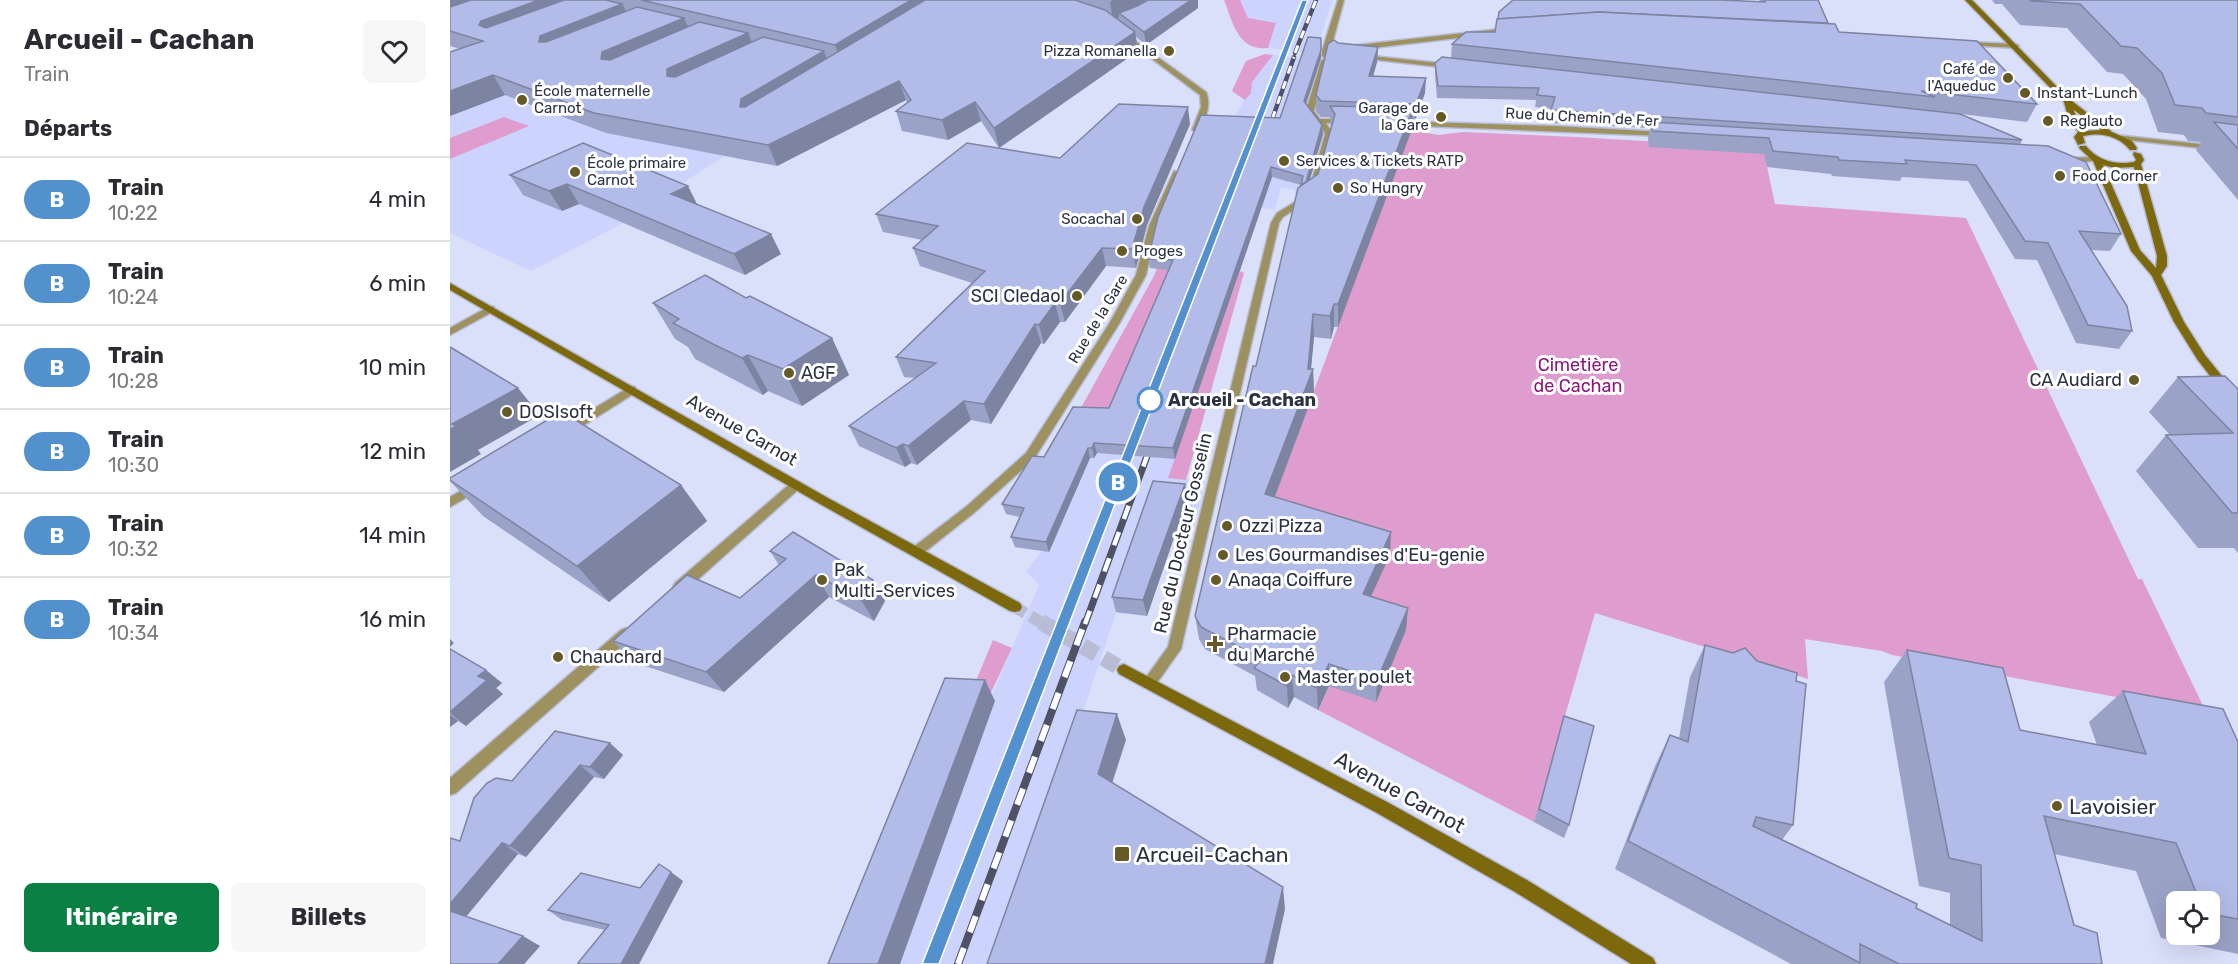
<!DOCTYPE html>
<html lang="fr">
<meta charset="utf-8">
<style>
body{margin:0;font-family:Rubik,sans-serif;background:#f7f7f7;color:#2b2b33;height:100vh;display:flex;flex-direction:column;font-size:22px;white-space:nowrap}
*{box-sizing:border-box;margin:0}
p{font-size:20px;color:#7c7c81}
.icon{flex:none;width:33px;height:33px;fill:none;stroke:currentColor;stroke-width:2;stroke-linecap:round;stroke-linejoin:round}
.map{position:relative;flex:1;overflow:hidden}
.drawer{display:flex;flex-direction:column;background:#fff;width:450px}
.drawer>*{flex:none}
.badge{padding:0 12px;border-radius:20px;font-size:21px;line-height:39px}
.buttons{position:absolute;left:1716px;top:891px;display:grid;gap:12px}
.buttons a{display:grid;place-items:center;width:54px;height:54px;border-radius:9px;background:#fff;box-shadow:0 6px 24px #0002;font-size:30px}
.map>.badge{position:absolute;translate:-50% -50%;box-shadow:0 0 0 3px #fff}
h2{padding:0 24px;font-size:22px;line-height:54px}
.round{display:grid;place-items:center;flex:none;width:63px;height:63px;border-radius:9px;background:#f7f7f7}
.head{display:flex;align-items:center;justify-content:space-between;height:102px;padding:0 24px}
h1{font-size:28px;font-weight:700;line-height:45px}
.button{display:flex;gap:12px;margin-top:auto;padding:12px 24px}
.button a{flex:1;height:69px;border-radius:9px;background:#0b8043;color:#fff;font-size:24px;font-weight:700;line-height:69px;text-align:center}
.button a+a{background:#f7f7f7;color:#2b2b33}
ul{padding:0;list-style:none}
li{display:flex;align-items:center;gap:18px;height:84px;padding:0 24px;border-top:2px solid #e1e1e2}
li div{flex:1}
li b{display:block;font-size:22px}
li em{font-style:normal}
li .badge{min-width:66px;font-weight:700;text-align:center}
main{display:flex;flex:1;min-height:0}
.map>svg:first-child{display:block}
.built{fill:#ccd4fe}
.green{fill:#df9cce}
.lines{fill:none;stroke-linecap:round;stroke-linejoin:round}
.secondary-tunnel-far1{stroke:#b8bcd5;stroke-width:12;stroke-dasharray:12 6;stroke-linecap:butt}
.secondary-tunnel{stroke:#b8bcd5;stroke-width:16;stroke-dasharray:16 8;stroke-linecap:butt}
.street-casing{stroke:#b8bcd5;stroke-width:3}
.secondary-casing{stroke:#b8bcd5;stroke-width:3}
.street{fill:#9d9160;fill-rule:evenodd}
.secondary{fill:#7c690e;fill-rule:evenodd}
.rail-far2-casing{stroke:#4f5265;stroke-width:4.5}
.rail-far1-casing{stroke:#4f5265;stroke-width:7}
.rail-casing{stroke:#4f5265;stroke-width:8}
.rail-far2{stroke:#fff;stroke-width:3;stroke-dasharray:8;stroke-linecap:butt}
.rail-far1{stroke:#fff;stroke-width:4.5;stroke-dasharray:14;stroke-linecap:butt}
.rail{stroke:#fff;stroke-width:6;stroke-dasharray:17;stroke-linecap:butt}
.wall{fill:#9aa2c8;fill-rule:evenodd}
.shaded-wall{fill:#7d84a2}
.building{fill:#b3bce8;stroke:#7d84a2;stroke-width:1.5}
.line{fill:#5291ce;stroke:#fff;stroke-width:1.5}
.poi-dot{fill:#655926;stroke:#fff;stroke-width:2}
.stop-dot{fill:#fff;stroke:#5291ce;stroke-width:3}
.labels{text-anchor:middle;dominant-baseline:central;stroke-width:6;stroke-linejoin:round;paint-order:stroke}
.far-poi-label{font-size:15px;fill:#2e3142;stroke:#fff;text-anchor:start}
.far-street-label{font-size:15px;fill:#2e3142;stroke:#fff}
.poi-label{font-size:18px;fill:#2e3142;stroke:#fff;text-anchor:start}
.park-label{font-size:18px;fill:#8d177b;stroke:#fff}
.stop-label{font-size:18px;font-weight:bold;fill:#2e3142;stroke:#fff;text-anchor:start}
.street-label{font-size:18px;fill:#2e3142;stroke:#fff}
.near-street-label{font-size:21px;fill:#2e3142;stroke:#fff}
.near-poi-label{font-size:21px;fill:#2e3142;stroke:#fff;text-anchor:start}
</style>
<main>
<section class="drawer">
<div class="head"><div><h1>Arcueil - Cachan</h1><p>Train</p></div><a class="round"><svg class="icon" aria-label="heart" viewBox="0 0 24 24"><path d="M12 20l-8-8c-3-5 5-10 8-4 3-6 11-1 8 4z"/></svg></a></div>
<h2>Départs</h2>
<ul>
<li><span class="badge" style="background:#5291ce;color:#fff">B</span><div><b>Train</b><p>10:22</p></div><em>4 min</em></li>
<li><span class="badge" style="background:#5291ce;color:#fff">B</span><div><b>Train</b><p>10:24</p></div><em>6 min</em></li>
<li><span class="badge" style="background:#5291ce;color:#fff">B</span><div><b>Train</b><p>10:28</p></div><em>10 min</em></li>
<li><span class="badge" style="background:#5291ce;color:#fff">B</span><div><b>Train</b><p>10:30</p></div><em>12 min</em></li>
<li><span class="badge" style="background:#5291ce;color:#fff">B</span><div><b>Train</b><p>10:32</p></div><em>14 min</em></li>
<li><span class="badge" style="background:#5291ce;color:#fff">B</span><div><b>Train</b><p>10:34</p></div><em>16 min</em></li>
</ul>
<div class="button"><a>Itinéraire</a><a>Billets</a></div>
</section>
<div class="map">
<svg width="1788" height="964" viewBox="0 0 1788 964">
<rect width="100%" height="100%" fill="#dadffa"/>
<g class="built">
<path d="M790,0H882L868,46L855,52L818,48L826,23L798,18Z"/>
<path d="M0,54L311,132L228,186L237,190L81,271L0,233Z"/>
<path d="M815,54L859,59L845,118L868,131L851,193H844V189L831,188L825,209L811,208L719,478L755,481L744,529L723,538L697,616L666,613L549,964H440L508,775L589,585L576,571L592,551L565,547L578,519L556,514L585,466L604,467L626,417L699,287L745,172L793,103L794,100L782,91L796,61Z"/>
</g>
<g class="green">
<path d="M774,0H790L798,18L826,23L818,48C788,51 783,23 774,0Z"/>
<path d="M815,54L823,55L802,82L801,93L795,100L782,91L796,61Z"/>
<path d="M54,117L79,126L0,159V138Z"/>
<path d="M961,130L988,135L1013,132L1126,137L1313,148L1325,204L1516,218L1688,579H1692L1757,714L1442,655L1432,651L1355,639L1358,679L1145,613L1084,822L868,710L911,620L817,517Z"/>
<path d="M725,223L737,231L658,422L626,417L704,276Z"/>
<path d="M790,271L794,273L736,480L718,478Z"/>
<path d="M543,640L562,648L536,703L518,700Z"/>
</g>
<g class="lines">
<path class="secondary-tunnel-far1" d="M565,607L594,624"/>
<path class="secondary-tunnel" d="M591,622L674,670"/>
<g class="street-casing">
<g id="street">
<path d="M888,0H894L881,48L1059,28L1062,30L1059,32L879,53L877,57L875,58L872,56V51Z"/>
<path d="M673,35H677L756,92C762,106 755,119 749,132L742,130L751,107L750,95L673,37Z"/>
<path d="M1517,42L1566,44L1569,46L1566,48L1515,45V43Z"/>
<path d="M912,55L999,64L1003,66L999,68L910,58V56Z"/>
<path d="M874,59L877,61L864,111L870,119H896L900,121L896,123H876L883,134L866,195L833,217L829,223L731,649L704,687L699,689L694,687L692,683L718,647L821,223L827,213L858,194L875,134C872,124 861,120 856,111L871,61Z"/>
<path d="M943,121L1104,126L1214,132L1218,134L1214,136L946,125L942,123Z"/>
<path d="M1665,135L1788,148V152L1668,139L1664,137Z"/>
<path d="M1646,157L1650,159L1649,161L1614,162L1610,160L1614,158Z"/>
<path d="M724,171L731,173L707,226L696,275L669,324L584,459L525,512L471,555H461L460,552L461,549L517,506L576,453L659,324L686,275L699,226Z"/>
<path d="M40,306L44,307V311L0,335V328Z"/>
<path d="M181,386L185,387L186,390L185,393L120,434H112L110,431L112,428Z"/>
<path d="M346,481L350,482L352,485L350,488L235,591L230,592L225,591L223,587L225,583L342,482Z"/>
<path d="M27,482L33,486L31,489L0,507V497Z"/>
<path d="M176,628L181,630L183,634L181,638L6,793L0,795V778L171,630Z"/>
</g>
</g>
<g class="secondary-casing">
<g id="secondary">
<path d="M1515,0H1522L1533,11L1618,98L1662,132L1682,141L1687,148L1686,150H1680C1668,135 1650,132 1633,136L1635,143L1628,145L1624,137L1628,132L1618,117L1614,102ZM1624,110L1651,130L1634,131L1626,117Z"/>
<path d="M1630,146H1636C1648,161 1666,165 1684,162L1686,160L1683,154L1684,152L1691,154L1694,160L1691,164L1717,256V266L1711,275L1734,322L1755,355L1788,396V408L1784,407L1747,359L1724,322L1702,276L1681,251L1643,161L1629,148ZM1653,165L1665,168L1684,167L1707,256L1706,268L1690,250Z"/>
<path d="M0,283L378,498L570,603L572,607L570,611L565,612L560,611L370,504L0,290Z"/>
<path d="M674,664L939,803L1077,880L1203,958L1206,964H1181L1065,892L927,813L669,674L667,670L669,666Z"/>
</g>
</g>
<use href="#street" class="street"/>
<use href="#secondary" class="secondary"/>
<g class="rail-far2-casing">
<g id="rail-far2">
<path d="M835,52L855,0"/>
<path d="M845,53L866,0"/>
<path d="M804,132L834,56"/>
<path d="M817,134L844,57"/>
</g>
</g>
<g class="rail-far1-casing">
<g id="rail-far1">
<path d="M613,624L685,439"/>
<path d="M635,624L703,440"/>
</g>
</g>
<g class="rail-casing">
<g id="rail">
<path d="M480,964L614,622"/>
<path d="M508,964L635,622"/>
</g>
</g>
<use href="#rail-far2" class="rail-far2"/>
<use href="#rail-far1" class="rail-far1"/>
<use href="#rail" class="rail"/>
</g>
<g class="wall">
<path d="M0,0H748V8L696,45L686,37L688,51L549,148L610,158L740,124L697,225L686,268L656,266L615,322H610L594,344L591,343L541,424L521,420L467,465L461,463L455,467L409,446L399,426L466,378L454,377L446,357L522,283L470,266L463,248L472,240L433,232L426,214L549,148L531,121L498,140L452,131L446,111L457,103L456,100L327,166L156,133L55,95L0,116V52L10,49L0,46Z"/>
<path d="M1309,0H1368L1378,23L1389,32L1587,104L1577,122L1511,114L1572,140L1570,145L1671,234L1660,251L1641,250L1682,331L1669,349L1626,343L1587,260L1565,259L1518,181L1452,177L1450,181L1382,176L1381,174L1317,167L1314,154L1199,147L1198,138L1200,128L1099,123L1102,109L1085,107L1086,100L987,98L985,75V63L1001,58L1002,44L1310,2Z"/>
<path d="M1542,0H1788V200L1746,150L1751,142L1738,141L1734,135L1708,132L1696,99L1673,74L1657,72L1617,28L1570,25L1552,4H1545Z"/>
<path d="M871,38V58L856,104L872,125L873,134L860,179L868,174L881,128L880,117H871L866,111V95L888,43L928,47L927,62L923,76L975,93L965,120L962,119V129L888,327H884L881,339L864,337L861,369H863L864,392L825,497L940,555L921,596L958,608L956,630L926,702L879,686L868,710L844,697L838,708L807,690L805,676L755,649L749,639L745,616L806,366L851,185L822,177L725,459L647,453L644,458H640L599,552L565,547L561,537L570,517L556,514L552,504L594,457L659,408L719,270L700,268L698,259L830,118Z"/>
<path d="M60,175L247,204L331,254L295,275L129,204L112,211L73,195Z"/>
<path d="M203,303L382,338L399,375L352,406L318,391L313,395L245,359L238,347L225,339Z"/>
<path d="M1728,377L1788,389V553L1784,548H1748L1686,471L1716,435H1720L1699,412Z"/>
<path d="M0,478L231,485L257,521L159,602L33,516L0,481Z"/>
<path d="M735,484L737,500L697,616L666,612L662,597Z"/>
<path d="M320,551L423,580L435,601L424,621L379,597L274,692L183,662L163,641L290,598L329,565Z"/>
<path d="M1255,645L1307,661L1346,681L1343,825L1332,840L1500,925V893L1469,886L1434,682L1457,650L1570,730L1647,745L1639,722L1673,691L1788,742V954L1711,938L1686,871L1604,854L1624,925L1652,964H1341L1165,869L1205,766L1220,735L1229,738L1240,677ZM1726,902H1760V934H1726Z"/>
<path d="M0,649L52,683L46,688L53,694L16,726L8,721L0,727Z"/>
<path d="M1114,716L1119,825L1114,838L1084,822Z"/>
<path d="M173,755L154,779L144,777L76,857L68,854L16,917L90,946L74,964H0L10,841L62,781Z"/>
<path d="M233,881L189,964H130L155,930L112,920L98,910L190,888Z"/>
</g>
<g class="shaded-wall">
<path d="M0,0H60L0,22Z"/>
<path d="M89,0H120L42,40L29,25L31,21Z"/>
<path d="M461,0H496L392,64L385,45Z"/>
<path d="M663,0H703L669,13V17L663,20L660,2Z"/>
<path d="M741,0H748V8L696,45L694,32Z"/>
<path d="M172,4L182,22L100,61L89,42L90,36Z"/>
<path d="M234,18L243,37L162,71L151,59L152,52Z"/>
<path d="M685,32L688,51L549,148L544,128Z"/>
<path d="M298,33L306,52L227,88L217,76V69Z"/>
<path d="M928,47L927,62L919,91V76Z"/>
<path d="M871,50V58L854,110V101Z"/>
<path d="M374,51L381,70L300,119L290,107L291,99Z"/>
<path d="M43,75L55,95L0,116V91Z"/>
<path d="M976,78L975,93L965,120L966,104Z"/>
<path d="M449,81L456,100L327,166L318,145Z"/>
<path d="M525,102L531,121L498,140L492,120Z"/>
<path d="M738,107L740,124L697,225L686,268L682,249L694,207Z"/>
<path d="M963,108L962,129L888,327V304Z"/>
<path d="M872,125L873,134L856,193L852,195Z"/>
<path d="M821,167L822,177L725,459L723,448Z"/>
<path d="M117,184L129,204L112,211L99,191Z"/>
<path d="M238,186L248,206L221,194Z"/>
<path d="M321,234L331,254L295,275L284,254Z"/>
<path d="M652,248L656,266L615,322L610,303Z"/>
<path d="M605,303L610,322L594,344L589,325Z"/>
<path d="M884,304V327L881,339L880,316Z"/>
<path d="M863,314L864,337L860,378L863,369L864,392L817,517L815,494L858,369Z"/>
<path d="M585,324L591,343L541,424L534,404Z"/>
<path d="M382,338L399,375L352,406L333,369Z"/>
<path d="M298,355L318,391L313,395L292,358Z"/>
<path d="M68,388L90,415L28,450L31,454L0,472V430L2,424Z"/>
<path d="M514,401L521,420L467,465L458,446Z"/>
<path d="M644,443L647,453L644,458L642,448Z"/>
<path d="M453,444L461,463L455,467L446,448Z"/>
<path d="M638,448L640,458L599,552L596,542Z"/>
<path d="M735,484L737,500L697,616L693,600Z"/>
<path d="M231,485L257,521L159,602L127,566Z"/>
<path d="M941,532L940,555L912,616L913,594Z"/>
<path d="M366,575L379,597L274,692L256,672Z"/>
<path d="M423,580L435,601L424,621L411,600Z"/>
<path d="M958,608L956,630L926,702L927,680Z"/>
<path d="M0,639L4,643L0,647Z"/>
<path d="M879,664V686L868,710L867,688Z"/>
<path d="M36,670L52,683L46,688L53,694L16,726L0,713L28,676Z"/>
<path d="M842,675L844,697L838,708L837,686Z"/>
<path d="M535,680L545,701L450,964H428Z"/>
<path d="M667,714L676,740L657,799L648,774Z"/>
<path d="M0,715L8,721L0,727Z"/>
<path d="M160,743L173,755L154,779L140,767Z"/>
<path d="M130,765L144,777L76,857L60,846Z"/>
<path d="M52,843L68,854L13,920L0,912V904Z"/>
<path d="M221,872L233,881L189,964H171Z"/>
<path d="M833,887L835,909L823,964H815Z"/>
<path d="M73,936L90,946L74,964H48Z"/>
</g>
<g class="building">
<path d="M21,0H89L31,21L29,25L36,28L114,0H156L172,4L90,36L89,42H96L187,7L234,18L152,52L151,59L160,60L249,22L298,33L217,69V76L225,77L313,37L374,51L291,99L290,107H295L475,0H625L655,10L685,32L544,128L525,102L492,120L446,111L461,100L449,81L318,145L144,113L43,75L0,91V52L33,41L0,31V7Z"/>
<path d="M191,0H461L385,45Z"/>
<path d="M698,0H741L694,32L669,13L687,6Z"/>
<path d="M1063,0H1272L1315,2L1314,0H1368L1378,23L1149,12L1048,19L1049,12Z"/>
<path d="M1580,0H1788V117L1756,113L1752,108L1725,105L1712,73L1687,48L1671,46L1630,4L1581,1Z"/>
<path d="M1149,12L1385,24L1389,32L1527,41L1587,104L1471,91L1485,97L1002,44L1016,32H1045L1047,19Z"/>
<path d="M858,37L871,38V50L854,101L872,125L856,182L851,185L853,176L821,167L723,448L644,443L642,448H638L596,542L561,537L574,508L552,504L582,456L594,457L623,407L659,408L723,260L698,259L708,217L751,115L830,118Z"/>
<path d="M884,40L888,43L928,47L919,76L976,78L966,104L871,101L866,95L878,44Z"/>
<path d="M992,57L1510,114L1572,140L1198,116L1101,110L1105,97L1087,95L1089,88L988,86L985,63Z"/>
<path d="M669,104L738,107L694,207L682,249L652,248L610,303H605L589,325L585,324L534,404L514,401L458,446L453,444L446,448L399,426L486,363L446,357L535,271L463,248L488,226L426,214L517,143L610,158Z"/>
<path d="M880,106L963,108L888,304H884L880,316L863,314L858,369H863L815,494L941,532L913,594L958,608L927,680L879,664L867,688L842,675L837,686L804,668L812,659L751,627L745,616L785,442L803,366H806L848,188L868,174L885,114Z"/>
<path d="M1201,122L1598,146L1636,162L1671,234L1629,231L1677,306L1682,331L1638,325L1598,243L1575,241L1526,165L1455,160L1457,164L1389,160L1388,157L1323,151L1319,138L1203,131Z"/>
<path d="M1764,122L1788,125V149Z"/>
<path d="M133,143L238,186L221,194L321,234L284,254L117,184L99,191L60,175Z"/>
<path d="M255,275L296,298L300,296L382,338L333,369L298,355L292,358L263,344L223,323L229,319L203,303Z"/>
<path d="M0,347L68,388L2,424L6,426L0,430Z"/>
<path d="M1775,376L1788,389V513H1782L1716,435L1783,433L1728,377Z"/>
<path d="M104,416H119L231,485L127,566L0,480V478Z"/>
<path d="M703,481L735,484L693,600L662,597Z"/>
<path d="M343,532L423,580L411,600L366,575L256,672L163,641L237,575L290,598L336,559L320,551Z"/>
<path d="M1255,645L1283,653L1295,648L1307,661L1347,673L1346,681L1356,684L1343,825L1306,817L1303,826L1467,904L1466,908L1532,941L1531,865L1499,858L1457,650L1553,668L1570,730L1696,754L1673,691L1773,709L1788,742V919L1760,914V902H1750L1726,843L1594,816L1624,925L1647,933L1652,964H1449L1410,944V963L1178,841L1220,735L1238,742Z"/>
<path d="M0,649L36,670L28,676L37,680L0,712Z"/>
<path d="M495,678L535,680L428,964H378Z"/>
<path d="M627,710L667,714L648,774L833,887L815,964H537Z"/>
<path d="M1114,716L1144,726L1119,825L1089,809Z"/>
<path d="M105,731L160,743L140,767L130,765L60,846L52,843L0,904V838L10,841L24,798L37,783L46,778L62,781Z"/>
<path d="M209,864L221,872L171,964H130L128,963L159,925L98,910L131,873L190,888Z"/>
<path d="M0,911L73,936L48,964H0Z"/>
</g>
<path class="line" d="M852,0H858L489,964H472Z"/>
<g class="poi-dot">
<circle cx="719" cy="51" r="6"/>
<circle cx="1558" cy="78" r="6"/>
<circle cx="1575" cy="93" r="6"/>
<circle cx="72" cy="100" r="6"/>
<circle cx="991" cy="117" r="6"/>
<circle cx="1598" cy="121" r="6"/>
<circle cx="834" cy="161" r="6"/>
<circle cx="125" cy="172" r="6"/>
<circle cx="1610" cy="176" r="6"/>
<circle cx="888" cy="188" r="6"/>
<circle cx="687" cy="219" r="6"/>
<circle cx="672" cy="251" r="6"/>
<circle cx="627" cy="296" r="6"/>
<circle cx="339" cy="373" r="6"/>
<circle cx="1684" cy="380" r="6"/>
<circle cx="57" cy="412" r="6"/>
<circle cx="777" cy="526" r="6"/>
<circle cx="773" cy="555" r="6"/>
<circle cx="372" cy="580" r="6"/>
<circle cx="766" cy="580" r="6"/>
<path d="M762 635h6v6h6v6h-6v6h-6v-6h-6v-6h6z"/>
<circle cx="108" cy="657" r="6"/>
<circle cx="835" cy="677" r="6"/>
<circle cx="1607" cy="806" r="6"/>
<rect x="664" y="846" width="16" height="16" rx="3"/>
</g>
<circle class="stop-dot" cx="700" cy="400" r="12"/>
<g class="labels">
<g class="far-poi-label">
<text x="707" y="51" text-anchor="end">Pizza Romanella</text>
<text x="1546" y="69" text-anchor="end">Café de<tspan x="1546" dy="17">l'Aqueduc</tspan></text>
<text x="84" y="91">École maternelle<tspan x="84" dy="17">Carnot</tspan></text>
<text x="1587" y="93">Instant-Lunch</text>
<text x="979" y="108" text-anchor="end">Garage de<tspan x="979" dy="17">la Gare</tspan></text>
<text x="1610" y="121">Reglauto</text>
<text x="846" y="161">Services &amp; Tickets RATP</text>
<text x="137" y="163">École primaire<tspan x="137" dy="17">Carnot</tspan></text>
<text x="1622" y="176">Food Corner</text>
<text x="900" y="188">So Hungry</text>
<text x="675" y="219" text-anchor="end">Socachal</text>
<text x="684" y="251">Proges</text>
</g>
<g class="far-street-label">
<text transform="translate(1132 117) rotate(3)">Rue du Chemin de Fer</text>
<text transform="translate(648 319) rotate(-59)">Rue de la Gare</text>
</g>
<g class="poi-label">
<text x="615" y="296" text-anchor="end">SCI Cledaol</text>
<text x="351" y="373">AGF</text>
<text x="1672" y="380" text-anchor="end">CA Audiard</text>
<text x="69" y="412">DOSIsoft</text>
<text x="789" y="526">Ozzi Pizza</text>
<text x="785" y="555">Les Gourmandises d'Eu-genie</text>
<text x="384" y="570">Pak<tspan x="384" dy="21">Multi-Services</tspan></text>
<text x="778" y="580">Anaqa Coiffure</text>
<text x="777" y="634">Pharmacie<tspan x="777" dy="21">du Marché</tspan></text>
<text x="120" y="657">Chauchard</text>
<text x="847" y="677">Master poulet</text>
</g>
<g class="park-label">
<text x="1128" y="365">Cimetière<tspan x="1128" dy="21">de Cachan</tspan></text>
</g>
<g class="stop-label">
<text x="718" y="400">Arcueil - Cachan</text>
</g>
<g class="street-label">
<text transform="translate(292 430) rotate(30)">Avenue Carnot</text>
<text transform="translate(733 533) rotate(-77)">Rue du Docteur Gosselin</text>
</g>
<g class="near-street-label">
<text transform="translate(950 792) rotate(29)">Avenue Carnot</text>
</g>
<g class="near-poi-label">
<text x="1619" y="806">Lavoisier</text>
<text x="686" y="854">Arcueil-Cachan</text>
</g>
</g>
</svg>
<div class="buttons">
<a><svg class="icon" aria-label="locate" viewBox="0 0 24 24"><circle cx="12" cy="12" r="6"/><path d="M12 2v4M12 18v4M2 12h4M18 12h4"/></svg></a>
</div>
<b class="badge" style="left:668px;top:482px;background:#5291ce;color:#fff">B</b>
</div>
</main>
